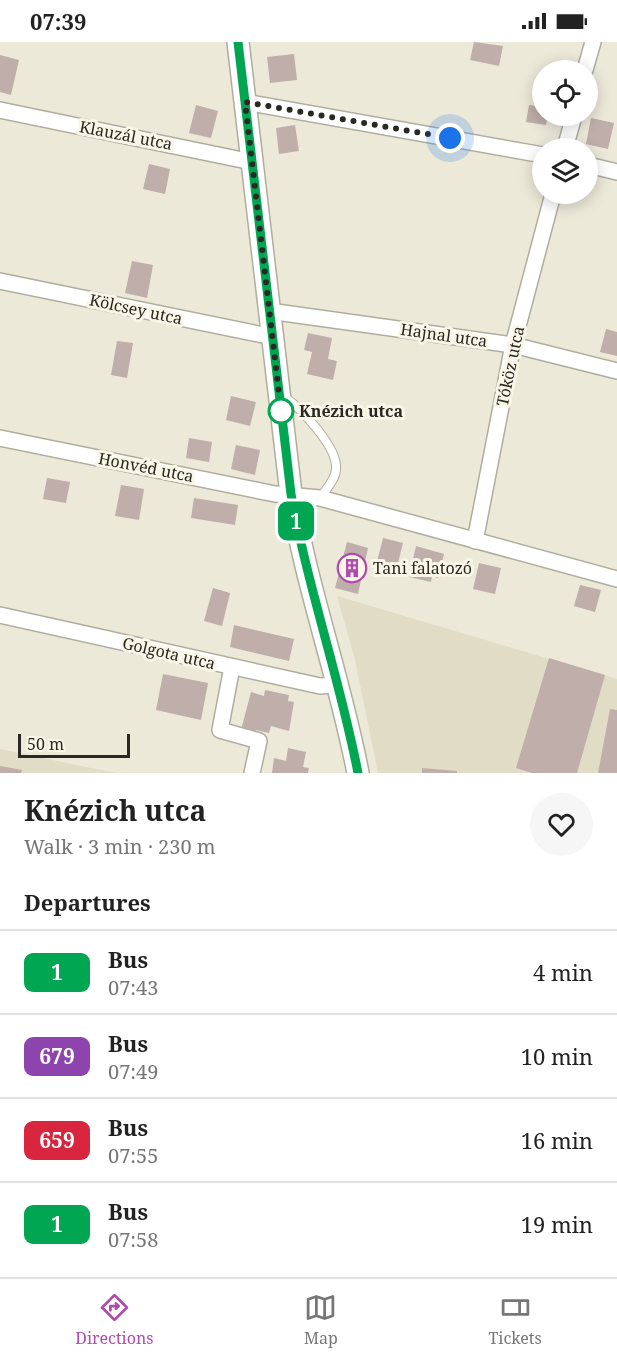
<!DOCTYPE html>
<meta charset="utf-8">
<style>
body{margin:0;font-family:"Noto Serif",serif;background:#f6f6f6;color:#222;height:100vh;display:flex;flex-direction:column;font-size:22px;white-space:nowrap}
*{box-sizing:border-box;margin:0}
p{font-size:20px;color:#767676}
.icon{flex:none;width:33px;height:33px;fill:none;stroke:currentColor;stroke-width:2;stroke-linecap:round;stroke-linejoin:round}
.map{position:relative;height:731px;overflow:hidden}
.details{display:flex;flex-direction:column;background:#fff;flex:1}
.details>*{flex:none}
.badge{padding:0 12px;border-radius:9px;font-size:21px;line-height:39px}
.controls{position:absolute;left:532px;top:18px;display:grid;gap:12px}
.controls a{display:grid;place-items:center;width:66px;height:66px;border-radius:50%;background:#fff;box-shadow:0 3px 15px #0003;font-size:30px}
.scale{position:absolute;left:18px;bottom:15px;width:112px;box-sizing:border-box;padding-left:6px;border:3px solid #292822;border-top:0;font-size:16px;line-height:21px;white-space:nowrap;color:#292822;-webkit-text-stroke:4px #f9f6e7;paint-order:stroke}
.you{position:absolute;width:30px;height:30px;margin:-15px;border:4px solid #fff;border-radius:50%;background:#1a73e8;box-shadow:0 0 0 9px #1a73e833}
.map>.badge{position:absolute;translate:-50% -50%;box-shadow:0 0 0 3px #fff}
h2{padding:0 24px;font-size:22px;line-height:54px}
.round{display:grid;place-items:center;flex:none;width:63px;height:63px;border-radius:32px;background:#f6f6f6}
.summary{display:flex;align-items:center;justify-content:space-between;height:102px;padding:0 24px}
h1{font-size:28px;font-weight:700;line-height:45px}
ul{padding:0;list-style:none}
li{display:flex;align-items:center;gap:18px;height:84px;padding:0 24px;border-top:2px solid #e0e0e0}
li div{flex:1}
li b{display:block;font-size:22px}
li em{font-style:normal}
li .badge{min-width:66px;font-weight:700;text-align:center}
.status{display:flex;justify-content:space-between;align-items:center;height:42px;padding:0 30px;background:#fff;direction:ltr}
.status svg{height:16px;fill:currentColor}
.tabs{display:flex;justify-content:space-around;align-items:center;height:84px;border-top:2px solid #e0e0e0;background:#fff;font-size:16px;color:#767676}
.tabs a{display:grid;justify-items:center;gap:3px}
.tabs .current{color:#b04aaf}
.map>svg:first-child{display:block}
.built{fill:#e1dcc6}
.building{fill:#bfaeaa}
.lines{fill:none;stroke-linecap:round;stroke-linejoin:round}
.service-casing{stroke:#b0ad9f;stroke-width:10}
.minor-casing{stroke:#b0ad9f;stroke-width:18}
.secondary-casing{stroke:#b0ad9f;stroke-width:24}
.service{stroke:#fff;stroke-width:8}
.minor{stroke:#fff;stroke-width:15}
.secondary{stroke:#fff;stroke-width:21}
.line-casing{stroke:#fff;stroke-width:14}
.line{stroke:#00a651;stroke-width:9}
.walk{stroke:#292822;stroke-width:6;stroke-dasharray:0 10.8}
.stop-dot{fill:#fff;stroke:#00a651;stroke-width:3}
.labels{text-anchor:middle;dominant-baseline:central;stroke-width:6;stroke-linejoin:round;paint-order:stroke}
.street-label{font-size:16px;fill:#292822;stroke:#f9f6e7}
.stop-label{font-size:16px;font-weight:bold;fill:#292822;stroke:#f9f6e7;text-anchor:start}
.poi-label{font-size:16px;fill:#292822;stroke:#f9f6e7;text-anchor:start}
</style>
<div class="status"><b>07:39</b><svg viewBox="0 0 49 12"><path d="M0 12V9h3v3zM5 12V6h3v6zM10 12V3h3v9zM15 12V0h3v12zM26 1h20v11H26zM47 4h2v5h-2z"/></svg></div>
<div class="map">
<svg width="617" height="731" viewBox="0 0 617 731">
<rect width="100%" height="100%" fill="#ece9d9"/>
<g class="built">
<path d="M337,554L617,637V731H378L355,618Z"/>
<path d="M0,707L86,725L117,731H0Z"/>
</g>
<g class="building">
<path d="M474,0L503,4L499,24L470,18Z"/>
<path d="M294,12L297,38L270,41L267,15Z"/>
<path d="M0,13L19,18L11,53L0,50Z"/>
<path d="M196,63L218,69L211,96L189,91Z"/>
<path d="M529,63L543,65V74H548L546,83L526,80Z"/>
<path d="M591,76L614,81L608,107L586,102Z"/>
<path d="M295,83L299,109L279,112L276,86Z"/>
<path d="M149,122L170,127L165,152L143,147Z"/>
<path d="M132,219L153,223L147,256L125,251Z"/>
<path d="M606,287L617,290V314L600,310Z"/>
<path d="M308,291L332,296L328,317L337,319L333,338L307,332L312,310L304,308Z"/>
<path d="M117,299L133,301L127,336L111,333Z"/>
<path d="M231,354L256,360L250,384L226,378Z"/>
<path d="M189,396L212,400L209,420L186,416Z"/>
<path d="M236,403L260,408L255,433L231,427Z"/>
<path d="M47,436L70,440L66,461L43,457Z"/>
<path d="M121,443L144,447L139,478L115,474Z"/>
<path d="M194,456L238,463L235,483L191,476Z"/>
<path d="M383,496L403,501L397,525L377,520Z"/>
<path d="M347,500L368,506L358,552L335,546Z"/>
<path d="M416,504L444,512L438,536L432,534L431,540L409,535Z"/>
<path d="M479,521L501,526L495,552L473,547Z"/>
<path d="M580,543L601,548L595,570L574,564Z"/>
<path d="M213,546L230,551L222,584L204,579Z"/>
<path d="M234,583L294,597L289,619L230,605Z"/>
<path d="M549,616L605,633L577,731H532L516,726Z"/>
<path d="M163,632L208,641L201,678L156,668Z"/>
<path d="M265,648L289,653L288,659L294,660L289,689L271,684L269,691L256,688L254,692L241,688L251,650L264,654Z"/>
<path d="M610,667L617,668V731H598Z"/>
<path d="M288,706L306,710L303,725L309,726L308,731H272L274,716L286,719Z"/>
<path d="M0,724L22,728L21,731H0Z"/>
<path d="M422,726L457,729V731H422Z"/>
</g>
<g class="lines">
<g class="service-casing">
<path id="service" d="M285,355C301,367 338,405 336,427C336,437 326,447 320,456"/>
</g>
<g class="minor-casing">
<g id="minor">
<path d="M585,28L593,0"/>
<path d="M245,60L543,113"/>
<path d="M0,68L252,120"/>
<path d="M565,106L574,74"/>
<path d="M588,123L617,130"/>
<path d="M0,239L273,295"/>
<path d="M269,269L513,303L617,329"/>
<path d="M0,396L275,452L320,456L617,537"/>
<path d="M475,499L513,303L553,152"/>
<path d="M0,573L320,644L338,643"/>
<path d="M232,625L220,688L259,699L252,731"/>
</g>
</g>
<g class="secondary-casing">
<path id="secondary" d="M238,0L291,452C307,547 340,637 358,731"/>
</g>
<use href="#service" class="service"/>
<use href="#minor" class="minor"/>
<use href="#secondary" class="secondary"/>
</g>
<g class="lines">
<g class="line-casing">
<path id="line" d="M238,0L291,452C308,547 340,637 358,731"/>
</g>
<use href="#line" class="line"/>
<path class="walk" d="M281,369L245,60L450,96"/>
</g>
<defs>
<g id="building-ring" transform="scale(1.5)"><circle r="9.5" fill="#f9f6e7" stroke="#b04aaf" stroke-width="1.5"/><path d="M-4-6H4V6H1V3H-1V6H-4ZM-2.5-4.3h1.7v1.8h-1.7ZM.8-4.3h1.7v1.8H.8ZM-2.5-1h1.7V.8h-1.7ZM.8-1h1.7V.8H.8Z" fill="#b04aaf"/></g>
</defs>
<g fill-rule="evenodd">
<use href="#building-ring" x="352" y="526"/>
</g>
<circle class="stop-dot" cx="281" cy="369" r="12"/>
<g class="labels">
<g class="street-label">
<text transform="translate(126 93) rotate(11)">Klauzál utca</text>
<text transform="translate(136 267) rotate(12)">Kölcsey utca</text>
<text transform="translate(444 293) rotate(8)">Hajnal utca</text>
<text transform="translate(510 324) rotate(-78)">Tóköz utca</text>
<text transform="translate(146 425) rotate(11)">Honvéd utca</text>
<text transform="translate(169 611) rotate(13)">Golgota utca</text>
</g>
<g class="stop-label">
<text x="299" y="369">Knézich utca</text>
</g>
<g class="poi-label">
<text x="373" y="526">Tani falatozó</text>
</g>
</g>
</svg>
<div class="controls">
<a><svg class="icon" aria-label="locate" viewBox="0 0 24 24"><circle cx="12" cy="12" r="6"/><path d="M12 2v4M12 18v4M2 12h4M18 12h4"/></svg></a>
<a><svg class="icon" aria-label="layers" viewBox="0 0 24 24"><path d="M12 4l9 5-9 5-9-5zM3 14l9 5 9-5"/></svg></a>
</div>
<div class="scale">50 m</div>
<div class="you" style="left:450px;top:96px"></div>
<b class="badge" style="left:296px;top:479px;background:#00a651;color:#fff">1</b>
</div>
<section class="details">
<div class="summary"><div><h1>Knézich utca</h1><p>Walk · 3 min · 230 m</p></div><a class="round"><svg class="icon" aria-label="heart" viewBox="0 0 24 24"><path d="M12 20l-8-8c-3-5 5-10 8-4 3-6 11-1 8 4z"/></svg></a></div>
<h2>Departures</h2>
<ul>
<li><span class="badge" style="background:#00a651;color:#fff">1</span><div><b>Bus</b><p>07:43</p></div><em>4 min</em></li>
<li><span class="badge" style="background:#8e44ad;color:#fff">679</span><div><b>Bus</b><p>07:49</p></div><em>10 min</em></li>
<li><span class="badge" style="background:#d7263d;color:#fff">659</span><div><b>Bus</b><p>07:55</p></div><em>16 min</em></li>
<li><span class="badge" style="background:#00a651;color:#fff">1</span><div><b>Bus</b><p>07:58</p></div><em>19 min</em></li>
</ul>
</section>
<nav class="tabs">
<a class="current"><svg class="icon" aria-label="directions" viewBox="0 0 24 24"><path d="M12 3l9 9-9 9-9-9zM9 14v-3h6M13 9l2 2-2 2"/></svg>Directions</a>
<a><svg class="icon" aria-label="map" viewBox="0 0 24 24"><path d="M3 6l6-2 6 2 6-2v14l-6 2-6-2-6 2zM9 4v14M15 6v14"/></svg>Map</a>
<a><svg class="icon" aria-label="tickets" viewBox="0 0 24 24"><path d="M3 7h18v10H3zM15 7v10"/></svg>Tickets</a>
</nav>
